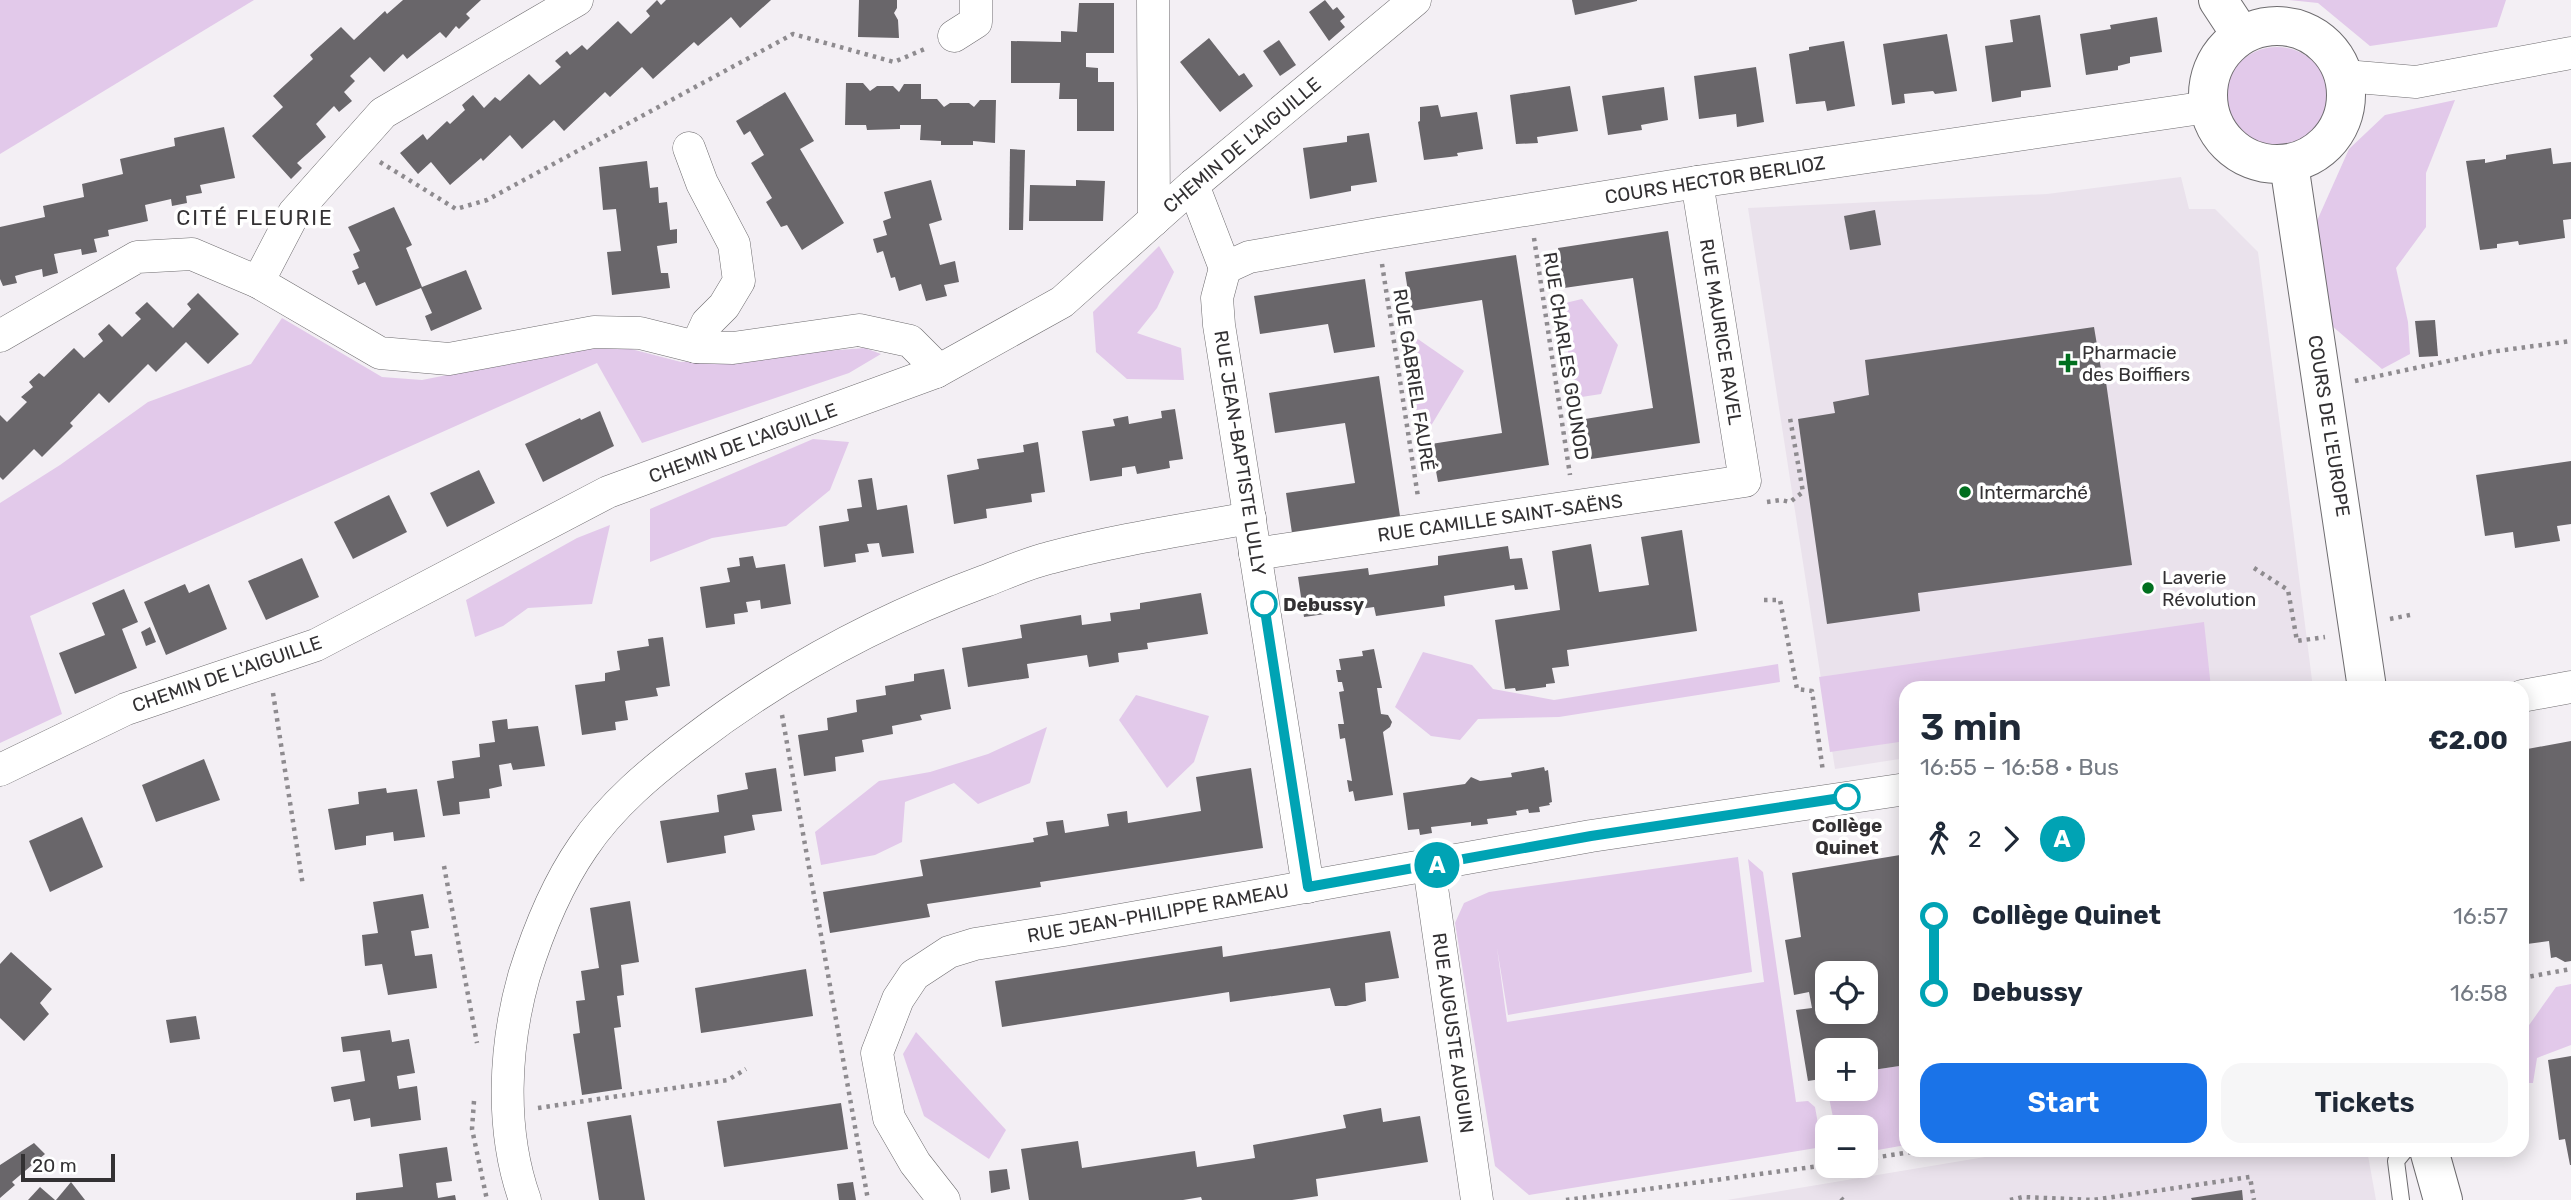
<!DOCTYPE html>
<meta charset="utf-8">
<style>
body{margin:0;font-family:Rubik,sans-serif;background:#f6f6f7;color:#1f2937;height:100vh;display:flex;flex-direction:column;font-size:26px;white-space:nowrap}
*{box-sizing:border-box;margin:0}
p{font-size:23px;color:#747a83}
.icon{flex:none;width:38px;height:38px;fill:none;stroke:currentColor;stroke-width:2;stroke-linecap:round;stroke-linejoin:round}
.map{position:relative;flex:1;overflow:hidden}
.sheet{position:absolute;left:1899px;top:681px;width:630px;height:476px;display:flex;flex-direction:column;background:#fff;border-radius:21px;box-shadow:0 4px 18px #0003}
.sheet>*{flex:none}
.badge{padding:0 14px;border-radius:23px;font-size:24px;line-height:46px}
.tools{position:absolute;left:1815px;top:961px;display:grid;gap:14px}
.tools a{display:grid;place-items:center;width:63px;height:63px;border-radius:14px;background:#fff;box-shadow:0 4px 18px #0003;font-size:35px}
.scale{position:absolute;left:21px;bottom:18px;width:94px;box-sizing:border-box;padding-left:7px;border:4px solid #333133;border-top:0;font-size:19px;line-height:24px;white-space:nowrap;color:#333133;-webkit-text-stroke:5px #fff;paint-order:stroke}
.map>.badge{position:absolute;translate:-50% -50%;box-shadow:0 0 0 4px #fff}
.legs{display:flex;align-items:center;gap:10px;height:77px;padding:0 21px;font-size:23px}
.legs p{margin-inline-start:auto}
.headline{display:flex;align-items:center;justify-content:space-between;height:119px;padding:0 21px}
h1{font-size:38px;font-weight:600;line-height:52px}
.action{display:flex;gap:14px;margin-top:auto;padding:14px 21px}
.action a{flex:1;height:80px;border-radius:21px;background:#1a73e8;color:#fff;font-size:28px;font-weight:600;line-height:80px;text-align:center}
.action a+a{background:#f6f6f7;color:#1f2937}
ul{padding:0 21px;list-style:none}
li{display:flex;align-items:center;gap:24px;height:77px;font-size:26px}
li i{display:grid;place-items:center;width:10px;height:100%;margin:0 9px;background:currentColor}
li i::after{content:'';width:18px;height:18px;margin:-9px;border:5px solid;border-radius:50%;background:#fff}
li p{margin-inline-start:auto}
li:first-child i{background:linear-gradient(#0000 50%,currentColor 0)}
li:last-child i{background:linear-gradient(currentColor 50%,#0000 0)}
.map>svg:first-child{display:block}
.built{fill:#eae2ec}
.green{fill:#e2c9ea}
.building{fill:#69666a;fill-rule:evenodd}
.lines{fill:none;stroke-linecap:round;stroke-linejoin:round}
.service-casing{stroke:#6e6c6f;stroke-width:18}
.minor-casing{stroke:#6e6c6f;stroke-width:33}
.tertiary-casing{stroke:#6e6c6f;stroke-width:40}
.path{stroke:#8e8b8f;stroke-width:4.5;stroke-dasharray:3.5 5;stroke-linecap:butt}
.service{stroke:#fff;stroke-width:16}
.minor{stroke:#fff;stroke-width:32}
.tertiary{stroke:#fff;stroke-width:38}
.line-1-casing{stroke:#fff;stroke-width:16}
.line-1{stroke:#00a3b4;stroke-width:10}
.poi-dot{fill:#016f1f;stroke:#fff;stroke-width:2.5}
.stop-1-dot{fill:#fff;stroke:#00a3b4;stroke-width:3.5}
.labels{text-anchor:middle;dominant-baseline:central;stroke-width:7;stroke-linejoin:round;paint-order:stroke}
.street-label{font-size:19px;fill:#333133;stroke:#fff}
.poi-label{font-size:19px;fill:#333133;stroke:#fff;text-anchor:start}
.stop-label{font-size:19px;font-weight:bold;fill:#333133;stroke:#fff;text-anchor:start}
.neighbourhood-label{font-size:21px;letter-spacing:2px;fill:#333133;stroke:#fff}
</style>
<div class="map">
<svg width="2571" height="1200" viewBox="0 0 2571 1200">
<rect width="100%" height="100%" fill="#f3eff4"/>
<g class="built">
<path d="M2181,177L2189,209H2215L2258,252L2313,688H1906V758L1835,769L1748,208L2047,194Z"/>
<path d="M2027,1150H2367L2376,1200H1727Z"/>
</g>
<g class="green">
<path d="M0,0H254L0,154Z"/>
<path d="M2289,0H2506L2497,27L2370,46L2318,3Z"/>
<circle cx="2277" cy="100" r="53"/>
<path d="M2455,100L2426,173V227L2396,268L2408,322L2410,354L2382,369L2331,325L2316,223L2349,149L2385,115Z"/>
<path d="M1159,246L1174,272L1157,308L1137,333L1181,348L1184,380L1127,379L1096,352L1093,312Z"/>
<path d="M1582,299L1618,345L1601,394L1575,398L1561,304Z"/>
<path d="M282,318L382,377L422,380L608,343L681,362L865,348L881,354L849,373L642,443L597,363L30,616L62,714L0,743V503L60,465L148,402L251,364Z"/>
<path d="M1412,335L1464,371L1429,429L1415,419L1410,357Z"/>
<path d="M813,439L849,442L830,490L786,526L712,538L650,562V509Z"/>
<path d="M610,525L592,604L528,608L503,626L475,637L466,600L577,538Z"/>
<path d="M2204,622L2211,688H1906V741L1830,752L1819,677Z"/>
<path d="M1423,652L1472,665L1493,689L1554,700L1778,664L1780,682L1559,717L1478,719L1460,740L1431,736L1395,707Z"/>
<path d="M1136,695L1209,716L1194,762L1167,788L1119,720Z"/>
<path d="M1047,727L1030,783L978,804L954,783L905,802L902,842L875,855L821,865L815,832L879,781L930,772L988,754Z"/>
<path d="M1738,857L1752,972L1508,1015L1497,948L1507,1022L1764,982L1748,859L1763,872L1796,1102L1808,1101L1815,1107L1821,1141L1816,1148L1529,1195L1495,1166L1455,923L1464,903L1489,892Z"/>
<path d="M2571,984V1045L2537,1058L2533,1083H2522V1023L2527,1028L2556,987Z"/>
<path d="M916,1032L1006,1130L989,1159L924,1116L903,1054Z"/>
<path d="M1906,1065V1145L1866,1152V1127H1835L1825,1078H1827V1088H1866V1071Z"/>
</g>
<g class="building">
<path d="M403,0H481L466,14L470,18L459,29L456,26L446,38L440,32L407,59L403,54L384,72L370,57L350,76L355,81L344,92L352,101L339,112L334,106L316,124L326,137L297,163L302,168L291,179L252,136L283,107L273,96L313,59L310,55L341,27L354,40L385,11L387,14Z"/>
<path d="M657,0L661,5L666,0H771L740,28L731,17L698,46L694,42L653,79L642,67L610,97L605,92L564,131L554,120L522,149L510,135L483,161L481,158L450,185L431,162L418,174L400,153L423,134L427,140L447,121L450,124L465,110L462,105L473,95L484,108L495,97L500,101L529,74L540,85L561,67L555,61L567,51L570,55L582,45L587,50L618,21L631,34L650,16L646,11Z"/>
<path d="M859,0H897V8L894,13L898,20L899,38L858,37Z"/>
<path d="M1325,0L1333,10L1337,7L1345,17L1340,21L1345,27L1329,41L1309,12Z"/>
<path d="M1572,0H1637V1L1575,15Z"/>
<path d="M1079,3H1114V53H1086V67L1098,68V82H1114V131H1077V99H1059L1060,83H1011V41L1061,42V31L1077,32Z"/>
<path d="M2040,15L2051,87L2021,91V97L1992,102L1985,46L2013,42L2010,20Z"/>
<path d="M2157,17L2162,52L2130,57V63L2118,66V70L2086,75L2080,34L2111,29L2110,25Z"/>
<path d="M1947,34L1957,91L1935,94L1933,91L1904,94L1905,103L1892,105L1883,44Z"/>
<path d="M1209,38L1239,76L1244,73L1253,86L1220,112L1180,62Z"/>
<path d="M1279,40L1296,65L1280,76L1263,51Z"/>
<path d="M1844,41L1855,106L1827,111L1825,101L1796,104L1789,54L1809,50V47Z"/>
<path d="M1756,67L1764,122L1737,127L1736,114L1699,119L1694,76Z"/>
<path d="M846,83H863L870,91L877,86H893L899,92L904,84H921V99H937L944,107L950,103H969L974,107L980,100H996L995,143L973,141V145H941V141L920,140L921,125H900V129L867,130L866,125H845Z"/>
<path d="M1570,86L1578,131L1537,137L1538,143L1516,144L1510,95Z"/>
<path d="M1664,87L1668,120L1641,125L1642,130L1608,135L1602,96Z"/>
<path d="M785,92L814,141L800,149L844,223L802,250L787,225L781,227L766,202L772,198L751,163L764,155L750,131L744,135L736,121Z"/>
<path d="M1438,105L1441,117L1477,112L1483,149L1457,153L1458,156L1424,160L1418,122L1420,121V107Z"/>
<path d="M224,127L235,178L200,185L202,193L186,196L187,203L172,206L171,199L145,205L148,221L108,230L109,236L94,239L97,252L82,255L81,249L54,254L58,273L43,277L42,269L29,272L15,276L17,283L3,286L0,279V227L45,217L43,206L84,197L82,184L123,174L120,159L175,146L174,138Z"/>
<path d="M1369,133L1377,182L1351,186V191L1310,199L1303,148L1347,142V136Z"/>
<path d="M2551,148L2553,164L2571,162V219L2563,220L2565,238L2519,245L2518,241L2497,244V248L2480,250L2466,161L2485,159V163L2506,159V155Z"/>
<path d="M1010,149L1025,150L1023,230H1009Z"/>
<path d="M647,161L650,188L658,187L659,203L667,202L670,230L677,229V243L657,246L661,273H668L670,288L612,295L607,252L621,251L616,209L603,210L599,167Z"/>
<path d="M931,180L942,220L929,224L940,265L955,261L959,282L944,285L947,296L926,301L921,284L899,291L895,277L891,278L883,251L877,253L873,239L887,235L883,221L891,218L884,192Z"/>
<path d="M1076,180L1105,181L1103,221H1029L1030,185L1076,186Z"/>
<path d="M394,207L412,245L406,248L422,287L466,270L482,309L431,331L425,316L432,313L421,288L376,306L365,282L358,285L352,271L359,268L353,254L360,251L348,227Z"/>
<path d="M1875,210L1881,245L1850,250L1844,216Z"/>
<path d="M1668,231L1700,443L1591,459L1585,419L1653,408L1633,278L1564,288L1558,248Z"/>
<path d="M1516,255L1549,465L1438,482L1431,444L1502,433L1482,300L1411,311L1405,272Z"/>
<path d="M1365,279L1375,347L1334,353L1328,324L1260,334L1254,296Z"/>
<path d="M198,293L239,334L208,364L186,342L156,372L148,364L109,403L99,393L70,423L73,426L42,457L34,449L3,480L0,477V415L7,422L27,402L21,397L33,387L29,382L39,373L44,377L74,348L84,358L103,341L98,334L109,324L122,337L141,319L135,313L147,302L173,328L191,309L187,304Z"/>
<path d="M2435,320L2438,356L2419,357L2415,321Z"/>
<path d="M2094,327L2102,375H2105L2132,565L1918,593L1920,611L1827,624L1798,419L1835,413L1833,402L1869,395L1865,360Z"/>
<path d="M1379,376L1400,516L1292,533L1286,493L1355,483L1345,423L1275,433L1269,393Z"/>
<path d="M1175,409L1183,459L1169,461L1170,468L1137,474L1135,466L1122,468V476L1090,481L1082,431L1115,426L1113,419L1128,416L1129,424L1162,418L1161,411Z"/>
<path d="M600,411L614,446L543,482L525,444L580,418L581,420Z"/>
<path d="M1038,442L1045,492L1031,494L1032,502L986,509L987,518L954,524L947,475L979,469L977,459L1024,452L1023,445Z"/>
<path d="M2571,461V524L2557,526L2560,541L2515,548L2513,532L2485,536L2476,475Z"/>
<path d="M479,470L495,503L447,527L430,493Z"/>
<path d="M872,478L877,510L907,505L914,553L882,557L879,543L867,544L869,552L855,554L856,562L824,567L819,526L849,521L847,509L862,507L858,480Z"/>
<path d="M389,495L407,532L353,559L334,522Z"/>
<path d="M1682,530L1697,631L1567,650L1569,666L1552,668L1555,683L1546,684V687L1516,691L1515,688L1505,689L1495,620L1560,610L1552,551L1591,544L1599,592L1649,585L1641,537Z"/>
<path d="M1508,546L1510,559L1522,558L1528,589L1515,590L1514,585L1444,596L1445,606L1376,616L1374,607L1304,617L1298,577L1368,568L1369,575L1438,565V556Z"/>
<path d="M753,556L756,568L785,564L791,604L761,609L760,600L746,602L748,612L734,614L735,624L706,628L700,587L730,582L727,568L740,566L739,558Z"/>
<path d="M302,558L319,597L266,620L248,581Z"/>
<path d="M185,584L189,593L209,584L227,629L166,655L144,602Z"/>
<path d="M124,589L138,622L122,629L137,668L75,694L59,653L105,635L92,603Z"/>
<path d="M1201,593L1208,634L1147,643L1148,649L1118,653L1119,662L1089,667L1087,655L1027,664L1029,678L968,687L962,648L1022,638L1020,625L1081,615L1082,625L1111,621L1110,613L1140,609V603Z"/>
<path d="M150,627L156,642L146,646L141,632Z"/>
<path d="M663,637L670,686L656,688L658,696L625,701L628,720L615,722L616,730L582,735L575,685L605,681V673L620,670L617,651L649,646L648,639Z"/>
<path d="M1374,649L1382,688H1377L1381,714L1388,715L1392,722L1390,727L1383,732L1393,795L1355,801L1353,791L1349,792L1347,780L1352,781L1345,738L1340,739L1338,724H1344L1339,692L1344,691L1342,682H1338L1336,670H1341L1339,659L1363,656L1362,651Z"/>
<path d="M944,669L951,709L920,715L922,720L892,726L893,734L862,740L864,752L835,757L836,771L804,776L798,735L828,730L827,718L857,712L856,700L886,695L885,686L914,681V674Z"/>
<path d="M507,719L508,729L538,726L545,766L513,770L511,763L499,765L502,786L489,789L490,798L459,802L460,814L443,816L437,781L454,778L452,761L480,757L479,744L495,742L492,721Z"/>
<path d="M2571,741V961L2565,962L2556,957L2551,958L2549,941L2527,944L2528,961L2522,963V750Z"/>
<path d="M204,759L220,800L156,822L142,785Z"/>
<path d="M1544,767L1545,771L1548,770L1552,802L1549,803L1550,805L1539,807L1540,812L1529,813L1528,809L1516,811L1517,815L1487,819L1488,824L1471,826V822L1431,827L1432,833L1420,835L1419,829L1408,830L1403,793L1465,784L1471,777L1480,781L1512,777L1511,773Z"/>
<path d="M776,768L782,811L752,815L755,830L724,836L726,853L667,863L660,821L719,812L717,795L748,789L745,773Z"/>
<path d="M1251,768L1263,848L1040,882L1041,887L927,904L930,917L830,933L823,892L923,876L920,860L1034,842L1033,838L1048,835L1046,822L1063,820L1065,833L1109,826L1107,814L1127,811L1128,823L1201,811L1196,777Z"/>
<path d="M386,788L387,793L417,789L425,837L394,841L393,832L379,834L366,836V845L335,850L328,809L359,804L358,792Z"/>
<path d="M82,817L103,867L50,892L29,841Z"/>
<path d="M1906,854V1065L1866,1071V1050H1827V1078L1808,1081L1796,1010L1812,1008L1809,992L1794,995L1785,940L1801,937L1792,873ZM1827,973H1866V1012H1827Z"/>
<path d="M423,894L429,928L411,931L415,956L432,954L437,988L388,995L382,964L365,966L362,935L378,933L373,902Z"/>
<path d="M630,901L639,962L621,965L624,995L617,996L621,1027L614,1028L622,1089L582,1095L573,1034L580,1033L576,1001L585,1000L581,971L599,968L590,908Z"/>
<path d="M1390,931L1399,978L1365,983L1366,1001L1346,1006H1335L1330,988L1230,1002L1229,992L1002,1027L995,981L1222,946L1223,957Z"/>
<path d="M11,952L52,989L40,1003L49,1014L24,1041L0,1018V964Z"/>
<path d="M806,969L813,1016L701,1033L695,988Z"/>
<path d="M196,1016L200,1039L170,1043L166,1020Z"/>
<path d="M390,1030L392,1042L409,1039L415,1073L397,1076L399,1089L417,1086L421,1120L371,1127L370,1118L354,1121L350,1099L334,1102L331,1087L365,1081L360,1050L343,1052L341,1037Z"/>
<path d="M2571,1056V1165H2570L2565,1139L2559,1140L2548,1060Z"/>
<path d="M841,1103L848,1149L724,1167L717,1121Z"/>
<path d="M1381,1108L1383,1122L1420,1116L1428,1162L1316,1179L1318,1196L1292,1200H1202L1201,1197L1183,1200H1029L1021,1149L1078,1141L1082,1168L1195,1151L1197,1167L1255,1158L1253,1145L1346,1128L1343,1115Z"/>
<path d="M631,1115L645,1200H599L587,1122Z"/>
<path d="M34,1143L45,1154L12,1182L15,1185L0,1198V1165Z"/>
<path d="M447,1147L452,1181L436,1183L438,1198L455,1195L456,1200H356V1193L403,1187L399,1154Z"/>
<path d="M1007,1169L1010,1189L991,1193L989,1171Z"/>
<path d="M71,1182L85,1200H56Z"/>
<path d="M853,1182L856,1200H839L837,1184Z"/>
<path d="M40,1187L55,1200H28Z"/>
<path d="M2242,1190L2243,1200H2192L2191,1198Z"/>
</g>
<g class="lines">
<g class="service-casing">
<path id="service" d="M2401,1200L2396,1161L2405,1150"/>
</g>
<g class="minor-casing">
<g id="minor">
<path d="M1153,0L1154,220"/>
<path d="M954,36L976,22V0"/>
<path d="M2345,76L2416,82L2571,53"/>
<path d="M689,148L702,183L734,244L739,281L724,306L707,323L696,347"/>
<path d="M1193,185L1225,268"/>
<path d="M1225,268L1249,257L1378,234L1697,182L2208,107"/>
<path d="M1225,268L1217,298L1219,325L1308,887"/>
<path d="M258,282L380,353L449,359L594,332L640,333L696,347L733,348L859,330L910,341L929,360L936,372"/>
<path d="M0,336L137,257L192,254L258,282L294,213L383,113L577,0"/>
<path d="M1255,554L1745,481L1697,182"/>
<path d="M2522,696L2571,687"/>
<path d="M0,770L126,709L316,645L608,492L936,372L1062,302L1193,185L1415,0"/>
<path d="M1429,867L1477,1200"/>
<path d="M525,1200C500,1130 504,1047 524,976C538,931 556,886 583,847C611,805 652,771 692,741C782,672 879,620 985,581C1006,573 1028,563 1049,558C1115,540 1183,530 1250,518"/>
<path d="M944,1200L915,1163L889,1118L877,1053L898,999L914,975L949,952L975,944L1064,930L1591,836L1906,789"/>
</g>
</g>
<g class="tertiary-casing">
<g id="tertiary">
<path d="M2218,0L2241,35"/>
<circle cx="2277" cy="95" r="69"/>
<path d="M2289,164L2367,688"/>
<path d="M2429,1150L2443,1200"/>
</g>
</g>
<g class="path">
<path d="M380,162L456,209L487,200L793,34L894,62L927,48"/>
<path d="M1534,238L1570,475"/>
<path d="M1382,264L1418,497"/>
<path d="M2355,381L2490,352L2571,341"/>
<path d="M1767,502L1781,500L1790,502L1803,492L1790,418"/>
<path d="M2254,568L2288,590L2297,641L2325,637"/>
<path d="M1764,600H1780L1797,689L1812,691L1823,772"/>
<path d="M2390,619L2410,615"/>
<path d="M273,693L303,886"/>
<path d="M782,715L868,1200"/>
<path d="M444,866L477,1043"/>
<path d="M2522,978L2571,969"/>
<path d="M474,1101L472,1129L487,1200"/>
<path d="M538,1108L728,1080L746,1069"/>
<path d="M1866,1159L1924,1150"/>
<path d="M1841,1198L1843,1200"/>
<path d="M1566,1200L1827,1165"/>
<path d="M2010,1200L2023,1197L2093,1200L2250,1177L2254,1200"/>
</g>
<use href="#service" class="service"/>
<use href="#minor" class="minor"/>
<use href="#tertiary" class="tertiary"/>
</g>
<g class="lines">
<g class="line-1-casing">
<path id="line-1" d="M1264,604L1308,887L1591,836L1847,797"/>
</g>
<use href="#line-1" class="line-1"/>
</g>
<g class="poi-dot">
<path d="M2064.5 352.5h7v7h7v7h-7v7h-7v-7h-7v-7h7z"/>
<circle cx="1965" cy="492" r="7"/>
<circle cx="2148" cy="588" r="7"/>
</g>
<g class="stop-1-dot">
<circle cx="1264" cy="604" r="12"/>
<circle cx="1847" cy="797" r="12"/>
</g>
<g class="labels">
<g class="street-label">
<text transform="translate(1242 145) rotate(-40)">CHEMIN DE L'AIGUILLE</text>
<text transform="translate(1715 180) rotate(-9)">COURS HECTOR BERLIOZ</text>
<text transform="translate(1721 332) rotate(81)">RUE MAURICE RAVEL</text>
<text transform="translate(1566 356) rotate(81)">RUE CHARLES GOUNOD</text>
<text transform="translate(1414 380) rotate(81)">RUE GABRIEL FAURÉ</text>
<text transform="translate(2329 426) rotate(81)">COURS DE L'EUROPE</text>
<text transform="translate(743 443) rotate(-20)">CHEMIN DE L'AIGUILLE</text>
<text transform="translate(1240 453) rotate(81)">RUE JEAN-BAPTISTE LULLY</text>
<text transform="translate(1500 518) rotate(-8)">RUE CAMILLE SAINT-SAËNS</text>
<text transform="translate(227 674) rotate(-19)">CHEMIN DE L'AIGUILLE</text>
<text transform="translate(1158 913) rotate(-10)">RUE JEAN-PHILIPPE RAMEAU</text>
<text transform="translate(1453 1033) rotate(82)">RUE AUGUSTE AUGUIN</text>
</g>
<g class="poi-label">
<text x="2082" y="352">Pharmacie<tspan x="2082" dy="22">des Boiffiers</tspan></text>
<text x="1979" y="492">Intermarché</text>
<text x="2162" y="577">Laverie<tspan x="2162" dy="22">Révolution</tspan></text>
</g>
<g class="stop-label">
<text x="1283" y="604">Debussy</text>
<text x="1847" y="825" text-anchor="middle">Collège<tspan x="1847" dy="22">Quinet</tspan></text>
</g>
<g class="neighbourhood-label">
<text x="255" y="217">CITÉ FLEURIE</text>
</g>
</g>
</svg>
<div class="tools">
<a><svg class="icon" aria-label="locate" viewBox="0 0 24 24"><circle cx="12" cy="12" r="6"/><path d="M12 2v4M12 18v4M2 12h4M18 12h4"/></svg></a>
<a>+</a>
<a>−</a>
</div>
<div class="scale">20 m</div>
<b class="badge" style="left:1437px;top:865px;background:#00a3b4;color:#fff">A</b>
<section class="sheet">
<div class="headline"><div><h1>3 min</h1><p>16:55 – 16:58 · Bus</p></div><b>€2.00</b></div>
<div class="legs"><svg class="icon" aria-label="walk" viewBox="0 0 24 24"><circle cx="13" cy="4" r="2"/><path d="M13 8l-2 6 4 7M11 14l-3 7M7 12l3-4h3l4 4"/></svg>2<svg class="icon" aria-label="forward" viewBox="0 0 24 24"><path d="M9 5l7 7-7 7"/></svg><b class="badge" style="background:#00a3b4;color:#fff">A</b></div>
<ul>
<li><i style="color:#00a3b4"></i><b>Collège Quinet</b><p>16:57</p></li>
<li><i style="color:#00a3b4"></i><b>Debussy</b><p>16:58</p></li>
</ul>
<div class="action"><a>Start</a><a>Tickets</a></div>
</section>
</div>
